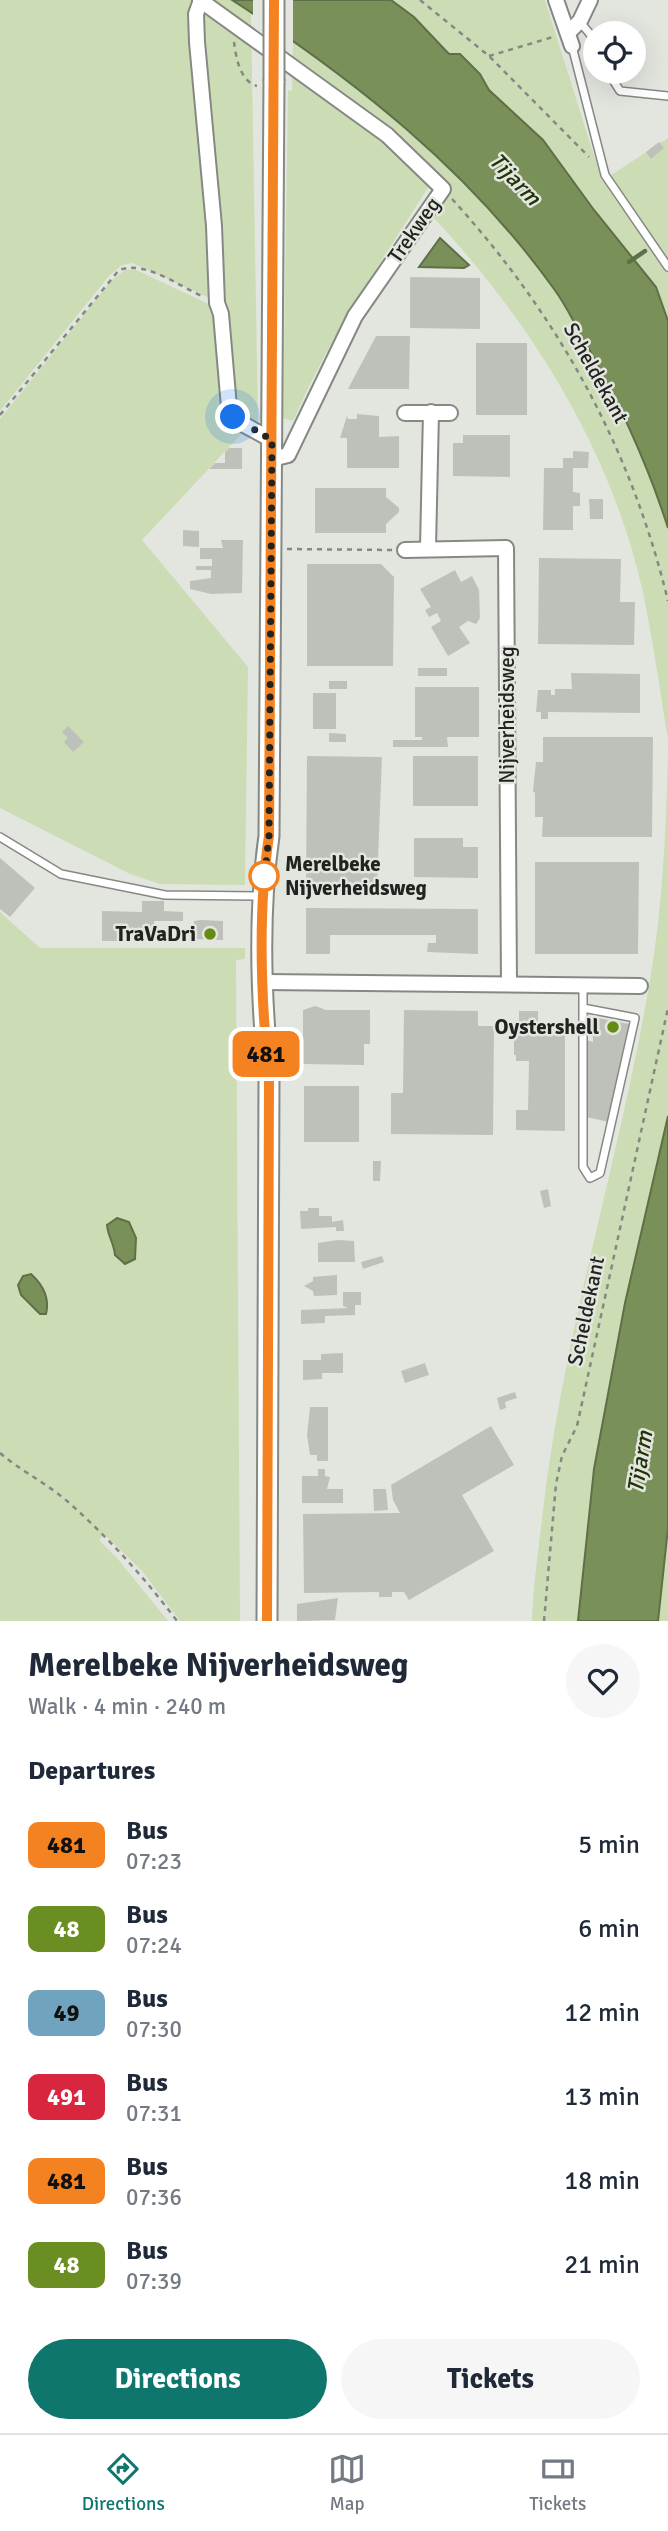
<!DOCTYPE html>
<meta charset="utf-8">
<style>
body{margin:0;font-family:Signika,sans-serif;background:#f6f6f7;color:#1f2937;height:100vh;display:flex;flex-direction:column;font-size:26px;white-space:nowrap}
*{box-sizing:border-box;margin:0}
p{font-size:23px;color:#747a83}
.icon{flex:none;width:38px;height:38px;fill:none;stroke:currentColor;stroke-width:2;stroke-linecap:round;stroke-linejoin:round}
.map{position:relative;height:1621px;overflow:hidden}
.panel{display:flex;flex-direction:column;background:#fff;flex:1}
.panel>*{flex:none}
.badge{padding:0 14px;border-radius:10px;font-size:24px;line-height:46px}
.tools{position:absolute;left:583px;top:21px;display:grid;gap:14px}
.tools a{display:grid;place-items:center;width:63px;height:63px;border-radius:50%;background:#fff;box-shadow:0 7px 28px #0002;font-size:35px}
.you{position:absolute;width:35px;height:35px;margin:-18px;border:5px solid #fff;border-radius:50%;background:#1a73e8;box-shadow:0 0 0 10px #1a73e833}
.map>.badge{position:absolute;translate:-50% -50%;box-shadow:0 0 0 4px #fff}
h2{padding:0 28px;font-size:26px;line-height:63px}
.round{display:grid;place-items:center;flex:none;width:74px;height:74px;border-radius:37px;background:#f6f6f7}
.summary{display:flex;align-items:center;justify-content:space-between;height:119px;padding:0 28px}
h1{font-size:33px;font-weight:700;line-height:52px}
.cta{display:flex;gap:14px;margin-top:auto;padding:14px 28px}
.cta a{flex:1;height:80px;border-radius:42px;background:#0f766e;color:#fff;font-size:28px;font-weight:700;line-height:80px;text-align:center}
.cta a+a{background:#f6f6f7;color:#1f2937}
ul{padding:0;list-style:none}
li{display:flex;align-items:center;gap:21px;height:84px;padding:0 28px}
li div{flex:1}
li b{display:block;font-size:26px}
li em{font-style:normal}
li .badge{min-width:77px;font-weight:700;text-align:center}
.dock{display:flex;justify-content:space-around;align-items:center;height:98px;border-top:2px solid #e0e1e3;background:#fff;font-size:19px;color:#747a83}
.dock a{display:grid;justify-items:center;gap:4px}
.dock .active{color:#0f766e}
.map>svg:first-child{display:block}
.green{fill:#ccddb5}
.water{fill:#7a9059;stroke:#5f6f48;stroke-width:2}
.pier{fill:#e3e6df}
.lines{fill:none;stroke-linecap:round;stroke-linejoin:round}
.stream{stroke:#5f6f48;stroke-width:4.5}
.building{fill:#bec1ba}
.service-casing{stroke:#868983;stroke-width:10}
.minor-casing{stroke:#868983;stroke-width:18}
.secondary-casing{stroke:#868983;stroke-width:23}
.path{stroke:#858883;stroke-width:2.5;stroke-dasharray:5 5;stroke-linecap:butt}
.service{stroke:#fff;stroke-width:7}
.minor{stroke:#fff;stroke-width:14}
.secondary{stroke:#fff;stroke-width:19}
.secondary-bridge-casing{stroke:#868983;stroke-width:23;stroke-linecap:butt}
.secondary-bridge{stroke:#fff;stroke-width:19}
.line-casing{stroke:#fff;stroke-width:16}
.line{stroke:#f58220;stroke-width:10}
.walk{stroke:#212320;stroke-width:7;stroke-dasharray:0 12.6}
.stop-dot{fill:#fff;stroke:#f58220;stroke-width:3.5}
.poi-dot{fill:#668b13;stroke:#e3e6df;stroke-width:2.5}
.labels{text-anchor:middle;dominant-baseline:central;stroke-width:5;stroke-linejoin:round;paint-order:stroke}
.street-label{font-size:21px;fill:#212320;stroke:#e3e6df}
.stop-label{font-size:21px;font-weight:bold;fill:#212320;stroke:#e3e6df;text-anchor:start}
.poi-label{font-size:21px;font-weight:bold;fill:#212320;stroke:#e3e6df;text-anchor:end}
.water-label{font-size:23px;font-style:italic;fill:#233207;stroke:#e3e6df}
</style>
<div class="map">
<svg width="668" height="1621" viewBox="0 0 668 1621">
<rect width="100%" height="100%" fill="#e3e6df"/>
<g class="green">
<path d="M0,0H232L251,13L258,421L250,422L237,416L216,301L132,263L122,265L109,276L0,411Z"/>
<path d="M391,0H545L602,181L668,138V321L656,287L594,210L543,140L489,90L480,74L449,54L414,17Z"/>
<path d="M293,40L397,120L455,173L504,225L556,291L606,379L649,471L668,528V739C660,691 653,641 643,593C612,451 531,322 433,217L439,189L431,183C383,260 331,333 295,417L292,421L283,418L288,90L292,91Z"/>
<path d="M134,269L209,304L214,310L224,383L245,430L142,540L248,667L245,885L160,884L130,874L0,808V419L111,281L125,270Z"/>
<path d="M668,753V1116L578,1621H532C533,1584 539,1547 543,1510C564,1330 620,1158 650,980C663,903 666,831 668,753Z"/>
<path d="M0,912L40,948H245V959L236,960L240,1621H180L142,1571L104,1534L99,1540L117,1558L168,1621H0Z"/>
<path d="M668,1528V1621H658V1613Z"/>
</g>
<g class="water">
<path d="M232,0H391L414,17L449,54H460L480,74L489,90L543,140L594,210L656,287L668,321V528C647,462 618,400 584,340C574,323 566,305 554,289C469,170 354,79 232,0Z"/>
<path d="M440,238L469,265L464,268L419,267Z"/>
<path d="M668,1116V1528L658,1621H578L594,1469L625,1303Z"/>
<path d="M117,1218L129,1222L136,1238L135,1259L125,1264L115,1255C114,1243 108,1237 107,1225Z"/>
<path d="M31,1274C42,1284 50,1298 46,1314H40L21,1295L18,1285L23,1276Z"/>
</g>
<path class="pier" d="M253,0H293V44L253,18Z"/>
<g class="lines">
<path class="stream" d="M629,262L645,251"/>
</g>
<g class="building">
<path d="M659,142L664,148L651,159L646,152Z"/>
<path d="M410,277L480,278V329L410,328Z"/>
<path d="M376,336H410L409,389H348Z"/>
<rect x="476" y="343" width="51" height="72"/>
<path d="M357,414L379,416V437L399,436V468H347V438H340L347,416L348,419H357Z"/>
<path d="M463,435H510V477L453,476V443H463Z"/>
<path d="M229,448H242V469H209L215,463H225V452Z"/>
<path d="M573,451L589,452L588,468H573V492L580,493V506H573V530H543L544,468H563V458H573Z"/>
<path d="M315,488H386V497L399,508V512L386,524V533H315Z"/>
<path d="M589,499H603V519H590Z"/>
<path d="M183,530L199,531V547L183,546Z"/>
<path d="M221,540H243L242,593L211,594L190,589V581L211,578V570H196V566H212V559H200V548H223Z"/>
<path d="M539,558L621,559L620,602H635L634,645L538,644Z"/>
<path d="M307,564H381L394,577L393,666H307Z"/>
<path d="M455,570L461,582L472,576L479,590L480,618L476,624L468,621L459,627L470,643L448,656L431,627L441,621L437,613L429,617L425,610L431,607L420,589Z"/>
<rect x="418" y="668" width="29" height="8"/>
<path d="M571,673L640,674V713L548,712V719H541V712H536L538,690H551V695H555V689H572Z"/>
<rect x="329" y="681" width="18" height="8"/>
<path d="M415,687H479V737H447L448,747H393V740H422V737H415Z"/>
<rect x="313" y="693" width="23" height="36"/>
<path d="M68,726L84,742L73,752L64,742L68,738L62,732Z"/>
<path d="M329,733L346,734V742H329Z"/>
<path d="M543,737H653L652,837H542L543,817H535V793L533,791L536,762H543Z"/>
<path d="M307,756L382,757L377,885H306Z"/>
<rect x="413" y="756" width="65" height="50"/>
<path d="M414,838H463V847H478V878L414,877Z"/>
<path d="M0,858L35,888L10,917L0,909Z"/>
<path d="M535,862H639L638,954H535Z"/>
<path d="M142,901H164V911L183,912V921H154V941H102V911L142,912Z"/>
<path d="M306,908L478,909V954L427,952L428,943H436V935H330V954H306Z"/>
<path d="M201,920L223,921V940L192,939L194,921Z"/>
<path d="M315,1006L326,1010H370V1044H364V1065L303,1064V1010Z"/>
<path d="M404,1010L478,1011V1026H494L493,1135L391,1134V1093H403Z"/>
<path d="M519,1011H538V1023H565V1131L516,1130V1110H528L529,1061H516V1055H514V1023H519Z"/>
<path d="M593,1017L629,1024L609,1122L586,1117V1040L593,1042Z"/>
<rect x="304" y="1086" width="55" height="56"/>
<path d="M373,1161H381L380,1181H373Z"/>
<path d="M548,1189L551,1206L544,1208L540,1191Z"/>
<path d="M308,1208H319V1216H332V1222L343,1220L344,1231H336V1227L301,1229L300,1211H308Z"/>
<path d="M338,1240L354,1241L355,1262H318V1243Z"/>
<path d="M382,1256L384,1262L363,1269L361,1262Z"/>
<path d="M337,1275V1295L314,1296L313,1291L304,1286L313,1281V1277Z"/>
<path d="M343,1292H361V1305H355V1315L325,1316V1323L301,1324V1310L348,1308L343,1306Z"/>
<path d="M343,1353V1373H322V1379L303,1380V1360H321V1354Z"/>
<path d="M425,1363L429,1375L405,1383L401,1371Z"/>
<path d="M515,1392L517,1398L505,1402L506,1408L500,1410L497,1398Z"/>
<path d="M310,1407H328V1461H317V1455H310L307,1435Z"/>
<path d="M491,1426L514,1465L462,1495L494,1551L409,1600L404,1592H392V1597H379V1592L304,1593L303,1514L400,1513L393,1500L391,1485Z"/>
<path d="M318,1469H325V1476L330,1477L327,1489H343V1503H302V1476H318Z"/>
<path d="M373,1489H386L388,1510L374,1511Z"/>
<path d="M338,1598L335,1620L297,1621V1604Z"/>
</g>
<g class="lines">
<g class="service-casing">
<g id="service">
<path d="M580,22L595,40"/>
<path d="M572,46L605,175L668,267"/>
<path d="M608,72L620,91L668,96"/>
<path d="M0,837L61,874L165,895L263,896"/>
<path d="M583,985V1167L590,1178L600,1173L635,1018L583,1008"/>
</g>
</g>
<g class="minor-casing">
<g id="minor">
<path d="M200,0L387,135L443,189L355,316L288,455L272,459"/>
<path d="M201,0L196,14L197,42L214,226L217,303L221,314L229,407L237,421L272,440"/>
<path d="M556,0L572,46"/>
<path d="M569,32L580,21L590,0"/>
<path d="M405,413H450"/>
<path d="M428,548L431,412"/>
<path d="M405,550L506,548L509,983"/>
<path d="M264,982L640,986"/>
</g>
</g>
<g class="secondary-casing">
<path id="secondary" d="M267,1621L269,1079C261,1001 258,913 269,836L274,81"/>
</g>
<g class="path">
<path d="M420,0L489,56L589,157"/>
<path d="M234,42C236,58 240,81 257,86"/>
<path d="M489,56L553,37"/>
<path d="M452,199C558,315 631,448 668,601"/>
<path d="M0,415L119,270C146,260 180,287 204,297"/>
<path d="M287,549L393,550"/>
<path d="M0,1453C21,1471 46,1483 67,1501C108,1537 144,1577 177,1621"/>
<path d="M544,1621L556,1484L562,1456L577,1426L668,1008"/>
</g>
<use href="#service" class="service"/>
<use href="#minor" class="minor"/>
<use href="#secondary" class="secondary"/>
<g class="secondary-bridge-casing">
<path id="secondary-bridge" d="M274,0V81"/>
</g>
<use href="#secondary-bridge" class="secondary-bridge"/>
</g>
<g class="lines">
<g class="line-casing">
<path id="line" d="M267,1621L269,1079C261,1000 257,915 269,836L274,0"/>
</g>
<use href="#line" class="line"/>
<path class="walk" d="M233,417L272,440L269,836L264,881V876"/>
</g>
<circle class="stop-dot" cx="264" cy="876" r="14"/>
<g class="poi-dot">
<circle cx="210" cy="934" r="7"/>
<circle cx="613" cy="1027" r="7"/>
</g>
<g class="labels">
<g class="street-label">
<text transform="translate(414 230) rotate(-55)">Trekweg</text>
<text transform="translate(596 373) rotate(61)">Scheldekant</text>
<text transform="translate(507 715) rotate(-90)">Nijverheidsweg</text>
<text transform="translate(586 1311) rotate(-78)">Scheldekant</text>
</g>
<g class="stop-label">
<text x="285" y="864">Merelbeke<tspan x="285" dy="24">Nijverheidsweg</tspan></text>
</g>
<g class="poi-label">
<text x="196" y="934">TraVaDri</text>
<text x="599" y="1027">Oystershell</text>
</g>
<g class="water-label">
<text transform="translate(515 179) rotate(46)">Tijarm</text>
<text transform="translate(640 1462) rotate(-81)">Tijarm</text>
</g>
</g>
</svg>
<div class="tools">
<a><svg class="icon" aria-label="locate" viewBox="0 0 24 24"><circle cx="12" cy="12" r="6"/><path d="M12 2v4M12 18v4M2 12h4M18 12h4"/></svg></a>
</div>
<div class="you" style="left:233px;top:417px"></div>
<b class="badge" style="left:266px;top:1054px;background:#f58220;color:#111">481</b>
</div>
<section class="panel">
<div class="summary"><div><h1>Merelbeke Nijverheidsweg</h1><p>Walk · 4 min · 240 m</p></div><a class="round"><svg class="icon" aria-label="heart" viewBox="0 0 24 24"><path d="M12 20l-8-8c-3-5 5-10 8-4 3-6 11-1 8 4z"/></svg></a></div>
<h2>Departures</h2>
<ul>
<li><span class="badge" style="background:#f58220;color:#111">481</span><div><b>Bus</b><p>07:23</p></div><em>5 min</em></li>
<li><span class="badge" style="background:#6b8e23;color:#fff">48</span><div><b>Bus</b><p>07:24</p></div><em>6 min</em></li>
<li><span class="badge" style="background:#70a3bd;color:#111">49</span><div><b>Bus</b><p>07:30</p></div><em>12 min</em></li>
<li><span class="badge" style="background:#d7263d;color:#fff">491</span><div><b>Bus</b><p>07:31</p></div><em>13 min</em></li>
<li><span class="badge" style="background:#f58220;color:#111">481</span><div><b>Bus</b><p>07:36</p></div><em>18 min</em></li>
<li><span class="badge" style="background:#6b8e23;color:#fff">48</span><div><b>Bus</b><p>07:39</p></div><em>21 min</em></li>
</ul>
<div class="cta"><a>Directions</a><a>Tickets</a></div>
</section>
<nav class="dock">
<a class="active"><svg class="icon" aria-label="directions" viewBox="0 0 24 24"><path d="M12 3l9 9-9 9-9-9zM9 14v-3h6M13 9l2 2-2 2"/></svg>Directions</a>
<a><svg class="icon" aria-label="map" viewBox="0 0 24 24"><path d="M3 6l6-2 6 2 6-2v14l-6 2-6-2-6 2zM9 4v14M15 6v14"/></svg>Map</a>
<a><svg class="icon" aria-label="tickets" viewBox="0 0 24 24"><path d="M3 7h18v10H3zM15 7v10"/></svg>Tickets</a>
</nav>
